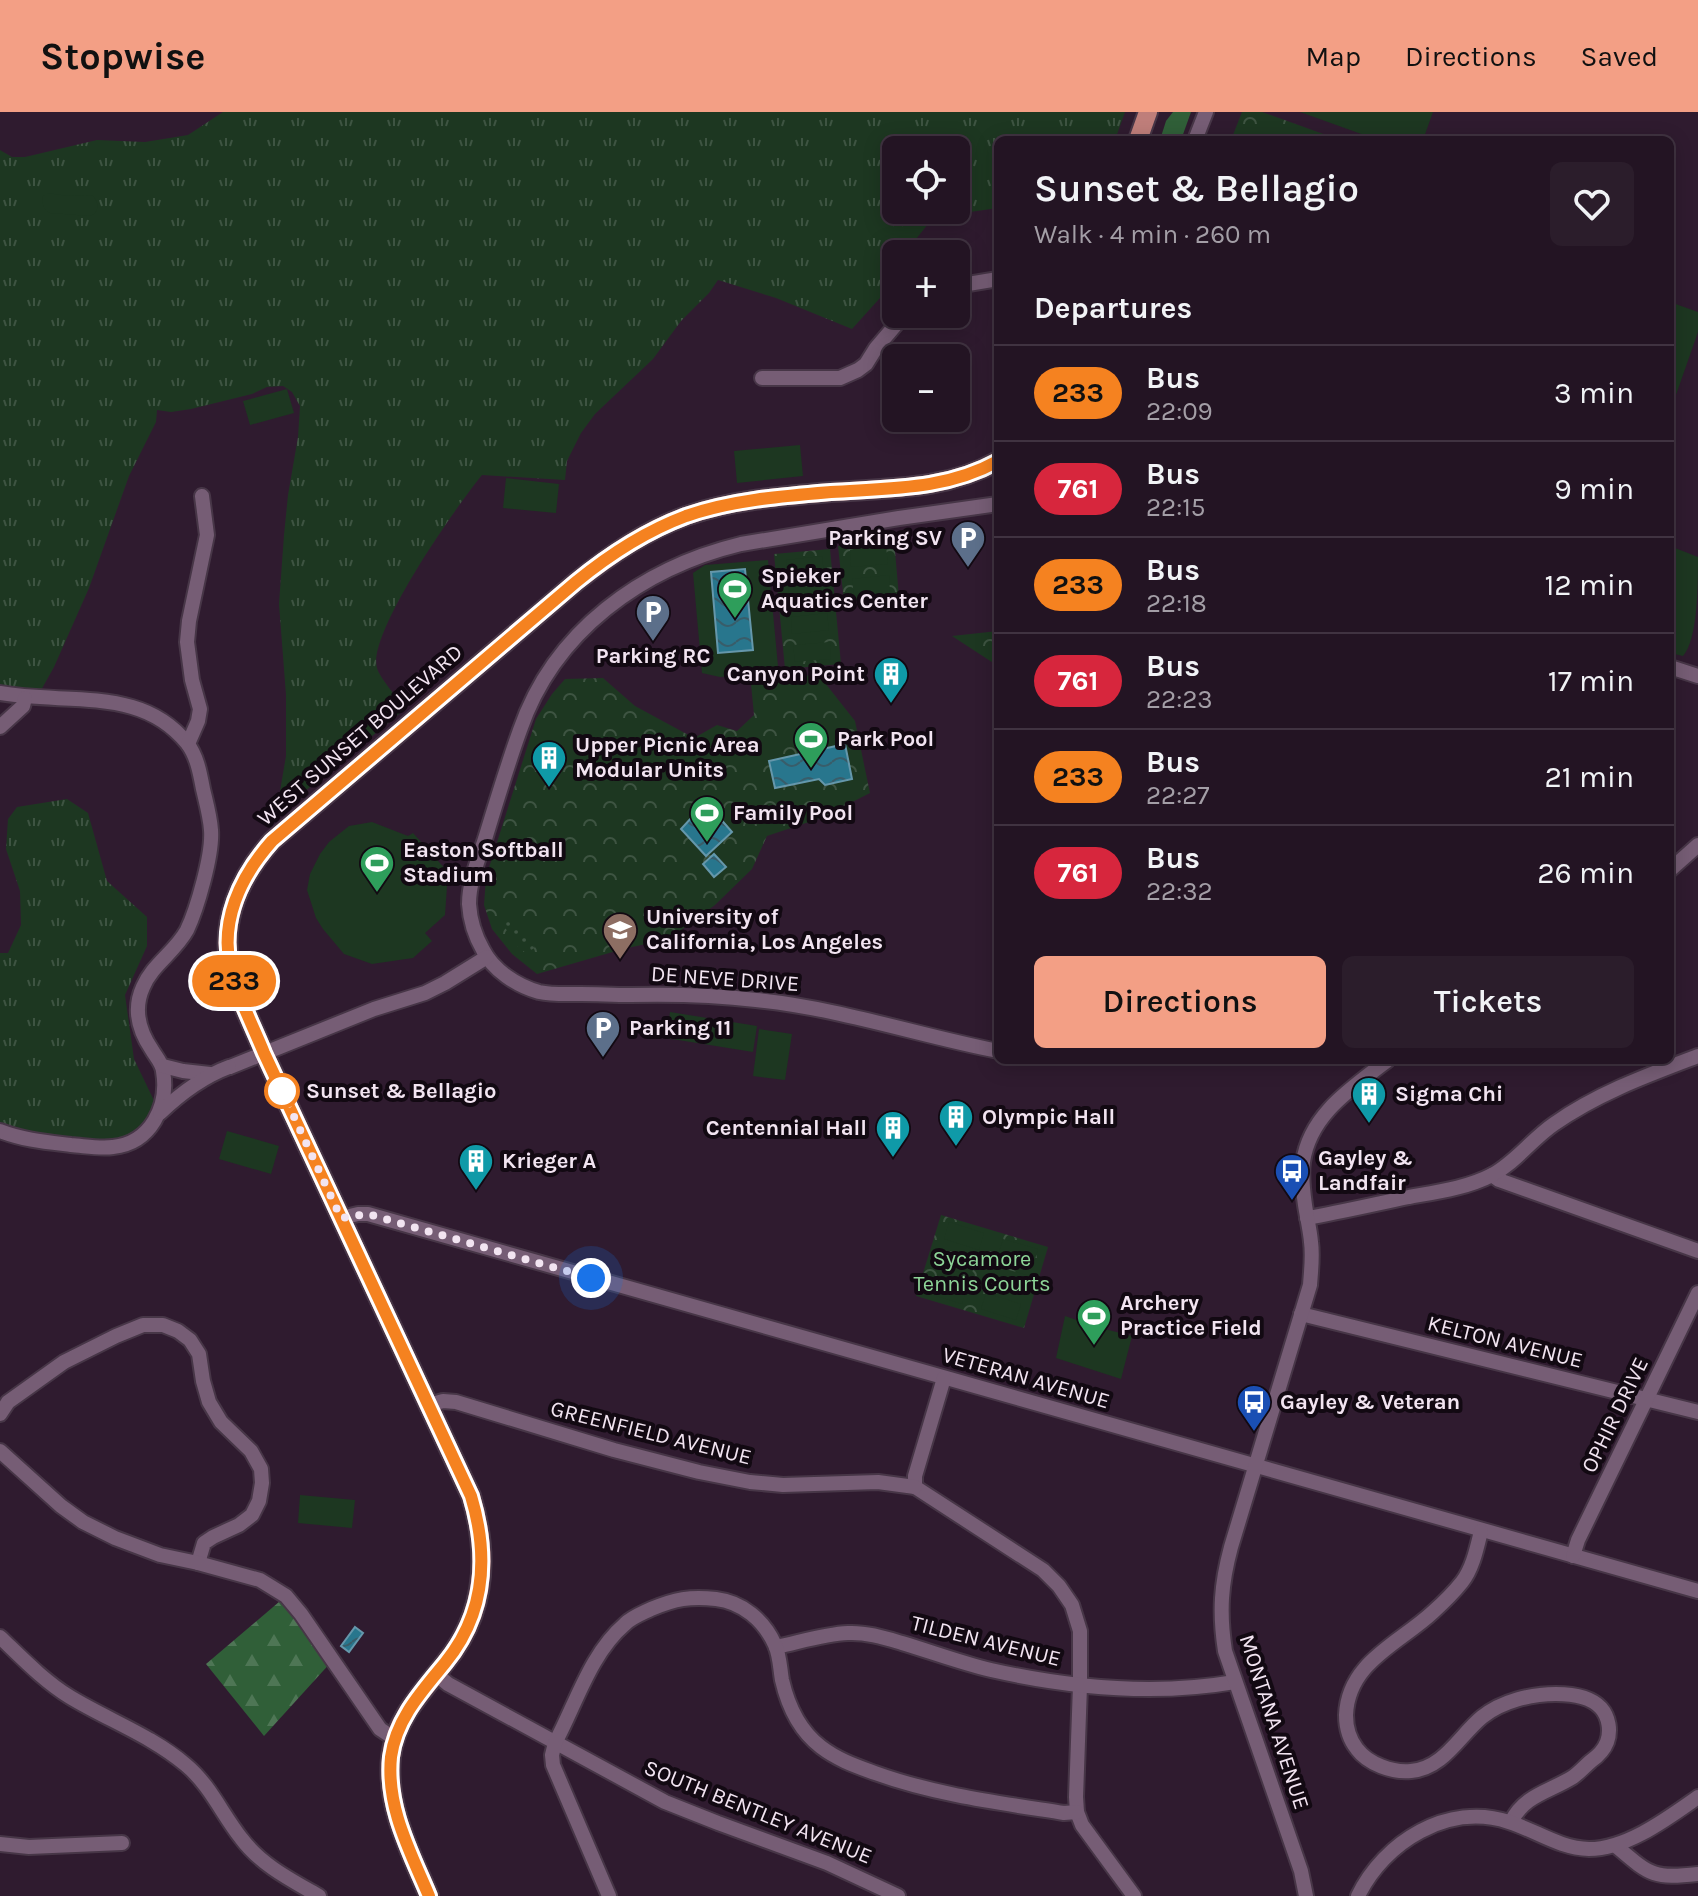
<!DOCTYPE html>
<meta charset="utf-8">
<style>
body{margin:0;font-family:Karla,sans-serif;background:#2b1d2b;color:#f1f3f6;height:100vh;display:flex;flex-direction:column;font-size:30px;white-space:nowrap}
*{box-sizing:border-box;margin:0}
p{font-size:26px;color:#a39ea6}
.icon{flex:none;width:44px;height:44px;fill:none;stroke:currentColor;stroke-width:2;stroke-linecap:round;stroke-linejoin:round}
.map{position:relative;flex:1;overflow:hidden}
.sheet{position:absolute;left:994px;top:24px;width:680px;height:928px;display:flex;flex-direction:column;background:#231423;border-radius:12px;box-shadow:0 4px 20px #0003,0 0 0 2px #403341}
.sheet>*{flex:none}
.badge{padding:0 16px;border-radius:26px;font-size:28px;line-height:52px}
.tools{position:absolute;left:882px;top:24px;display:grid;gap:16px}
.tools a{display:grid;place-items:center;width:88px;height:88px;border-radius:12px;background:#231423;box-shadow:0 4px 20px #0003,0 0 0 2px #403341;font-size:40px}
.you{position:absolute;width:40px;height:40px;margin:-20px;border:6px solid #fff;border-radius:50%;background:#1a73e8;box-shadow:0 0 0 12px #1a73e833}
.map>.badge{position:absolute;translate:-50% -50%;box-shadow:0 0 0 4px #fff}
h2{padding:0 40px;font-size:30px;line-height:72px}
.round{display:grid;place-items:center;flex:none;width:84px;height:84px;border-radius:12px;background:#2b1d2b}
.headline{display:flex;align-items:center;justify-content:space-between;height:136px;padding:0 40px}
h1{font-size:38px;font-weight:600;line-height:60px}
.action{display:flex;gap:16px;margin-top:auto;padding:16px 40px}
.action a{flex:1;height:92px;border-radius:12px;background:#f39f85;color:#111;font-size:32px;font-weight:600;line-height:92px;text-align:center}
.action a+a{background:#2b1d2b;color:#f1f3f6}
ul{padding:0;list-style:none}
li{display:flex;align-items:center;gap:24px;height:96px;padding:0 40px;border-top:2px solid #403341}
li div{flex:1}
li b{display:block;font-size:30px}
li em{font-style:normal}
li .badge{min-width:88px;font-weight:700;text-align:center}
header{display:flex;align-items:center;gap:48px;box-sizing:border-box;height:112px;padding:0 40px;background:#f39f85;color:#111}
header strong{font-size:38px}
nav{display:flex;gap:44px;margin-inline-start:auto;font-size:28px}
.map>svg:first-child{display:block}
.grass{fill:url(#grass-tufts);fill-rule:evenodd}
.forest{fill:url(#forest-firs)}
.park{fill:url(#park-crowns)}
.garden{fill:url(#garden-dots)}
.pitch{fill:#1d3721}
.water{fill:url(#water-waves);stroke:#6597ab;stroke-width:2}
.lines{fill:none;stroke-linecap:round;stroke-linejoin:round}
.minor-casing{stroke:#473647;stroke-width:18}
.major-casing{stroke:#473647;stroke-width:22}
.minor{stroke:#765d75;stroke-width:14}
.major{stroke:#bf7e7a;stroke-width:18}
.line-casing{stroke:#fff;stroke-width:18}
.line{stroke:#f58220;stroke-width:12}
.walk{stroke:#f2e4f1;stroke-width:8;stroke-dasharray:0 14.4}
.stop-dot{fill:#fff;stroke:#f58220;stroke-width:4}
.labels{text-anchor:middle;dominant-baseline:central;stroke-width:8;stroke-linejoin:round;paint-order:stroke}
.poi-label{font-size:22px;font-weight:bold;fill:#f2e4f1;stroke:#120912;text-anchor:start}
.street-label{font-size:22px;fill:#f2e4f1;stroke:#120912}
.stop-label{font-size:22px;font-weight:bold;fill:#f2e4f1;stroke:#120912;text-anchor:start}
.park-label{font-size:22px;fill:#8ed598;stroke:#120912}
</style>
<header>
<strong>Stopwise</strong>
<nav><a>Map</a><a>Directions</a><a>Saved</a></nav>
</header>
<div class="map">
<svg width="1698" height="1784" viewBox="0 0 1698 1784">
<defs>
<pattern id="grass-tufts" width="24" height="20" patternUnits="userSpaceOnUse" patternTransform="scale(2)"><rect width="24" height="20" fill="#1d3721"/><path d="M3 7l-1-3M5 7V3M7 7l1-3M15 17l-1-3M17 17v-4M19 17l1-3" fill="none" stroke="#3e5442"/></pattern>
<pattern id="forest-firs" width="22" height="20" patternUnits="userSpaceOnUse" patternTransform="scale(2)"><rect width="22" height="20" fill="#305f38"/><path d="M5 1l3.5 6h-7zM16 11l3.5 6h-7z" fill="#4e7655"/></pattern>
<pattern id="park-crowns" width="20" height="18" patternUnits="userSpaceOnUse" patternTransform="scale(2)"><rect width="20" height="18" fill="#1d3721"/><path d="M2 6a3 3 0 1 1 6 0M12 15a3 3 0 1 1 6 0" fill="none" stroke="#3e5442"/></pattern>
<pattern id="garden-dots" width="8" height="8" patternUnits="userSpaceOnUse" patternTransform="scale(2)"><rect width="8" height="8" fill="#1d3721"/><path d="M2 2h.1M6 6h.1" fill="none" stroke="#3e5442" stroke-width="1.8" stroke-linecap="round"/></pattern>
<pattern id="water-waves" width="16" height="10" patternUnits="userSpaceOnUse" patternTransform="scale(2)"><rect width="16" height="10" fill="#28768d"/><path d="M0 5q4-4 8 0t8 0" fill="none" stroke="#385d6a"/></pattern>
</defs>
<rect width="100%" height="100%" fill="#2f1b2f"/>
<g class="grass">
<path d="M223,0H1125L1115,28H998V96L956,102L928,112L904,142H896V159L889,176L852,217L776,186L718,168L709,181L681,209L653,247L595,302L581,321L567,349L565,368L482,363C458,392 367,521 377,556C379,565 399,588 405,597L293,689L280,679L286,644V583L279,492L284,423L288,383L298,325L300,294L292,280L283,274L267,275L252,282L191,297L171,300L157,298L156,310L129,364L89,476L54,555L40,580L0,576V38L12,45H25L97,28L145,30L188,23ZM896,38H956V98H896Z"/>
<path d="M67,687L88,701L107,769L147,805V834L125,883L134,947L160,1001L146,1021L113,1036L0,1019V841H8L21,813L20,779L6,737L8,707L17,695Z"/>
</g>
<g class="forest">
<path d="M1173,0H1191L1181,28H1160L1166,9Z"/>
<path d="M286,1484L333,1548L264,1624L206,1552Z"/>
</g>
<g class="park">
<path d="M1242,0H1262L1340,28H1231Z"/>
<path d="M894,428L899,485L844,490L838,434Z"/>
<path d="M830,437L841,552L785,557L774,442Z"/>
<path d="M998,519V554L952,524Z"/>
<path d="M818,562L855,609L870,681L821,706L767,724L752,757L715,793L669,827L623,837L537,862L512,842L492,817L484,793L486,765L536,607L552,582L565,567L603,566L635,594L694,626L717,613L737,619L754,603L751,572Z"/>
<path d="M941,1103L1048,1135L1024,1216L916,1184Z"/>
</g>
<path class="garden" d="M509,798L520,817L535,835L527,842L517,834L502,811L507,808L504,801Z"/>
<g class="pitch">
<path d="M1300,0H1433L1423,28H1396L1380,22L1378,28Z"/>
<path d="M47,81L68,84L92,83C99,89 100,101 90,104L50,101C44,98 41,91 43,84Z"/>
<path d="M1670,190L1698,200V220L1670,300Z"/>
<path d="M287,277L294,301L250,313L243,289Z"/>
<path d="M800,333L803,364L737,371L734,339Z"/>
<path d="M506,366L559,372L556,401L503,396Z"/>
<path d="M1670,434L1698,445C1698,471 1698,527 1683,544L1670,541Z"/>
<path d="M886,435L888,452L851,455L850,438Z"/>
<path d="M822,444L824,462L787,465L786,448Z"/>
<path d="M768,448L778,554L776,560L720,565L702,561L693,461L705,453Z"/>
<path d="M889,463L890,480L854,484L852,467Z"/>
<path d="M825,473L826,490L790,494L788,476Z"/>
<path d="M827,501L829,518L792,522L791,505Z"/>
<path d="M830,530L831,547L795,550L793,533Z"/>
<path d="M372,710L408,724L413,721L448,760L445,803L425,821L432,829L413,846L372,852L344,842L323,817L316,806L307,778L310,762L320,742L329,730L349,714Z"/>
<path d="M670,900L757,914L753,940L666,926Z"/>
<path d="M759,917L792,922L785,968L753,964Z"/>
<path d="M227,1019L279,1034L271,1062L219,1047Z"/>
<path d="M949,1110L984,1121L979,1138L944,1127Z"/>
<path d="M1003,1127L1038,1137L1033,1154L998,1143Z"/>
<path d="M941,1137L976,1148L971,1164L936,1153Z"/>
<path d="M995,1154L1030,1164L1025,1181L990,1170Z"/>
<path d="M932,1164L967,1175L962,1192L927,1181Z"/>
<path d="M986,1181L1021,1192L1016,1208L981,1197Z"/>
<path d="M1065,1204L1097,1215L1132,1224L1121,1267L1056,1246Z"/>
<path d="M300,1383L355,1388L352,1416L298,1411Z"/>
</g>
<g class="water">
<path d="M965,288L968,311L957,312L956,289Z"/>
<path d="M745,457L753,538L718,541L711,460Z"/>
<path d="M845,632L852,667L825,673L819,667L775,676L769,649Z"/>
<path d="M693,704L704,716L718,704L732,720L706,744L681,717Z"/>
<path d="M714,742L726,755L714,765L703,752Z"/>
<path d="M355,1515L363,1521L349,1540L341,1534Z"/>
</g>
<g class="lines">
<g class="minor-casing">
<g id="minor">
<path d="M1195,28L1206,0"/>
<path d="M956,174L998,167"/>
<path d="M762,266H840L858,258L866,252L876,236L905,202"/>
<path d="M998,392L899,406L741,432C642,456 554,519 520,618C507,654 496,691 485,727C478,748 469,770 469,792C470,808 475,824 483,838C493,858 517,874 539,880C553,883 567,882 581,882C597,882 613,883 630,883C672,882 714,883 756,888C838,896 917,923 998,939"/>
<path d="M1670,555L1698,564"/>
<path d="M0,581C42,589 93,583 132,595C153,601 173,614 187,631C197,644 200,661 203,677C206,690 210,704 211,718C213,742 197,797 187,818C175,840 152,853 143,875C133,897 139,919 152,938C156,945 162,951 163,959C169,994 151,1031 113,1035C100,1037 85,1034 71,1033C46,1030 23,1028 0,1019"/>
<path d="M0,615L23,594L25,586"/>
<path d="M188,632L198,609L200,597L192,568L187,530L189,509L207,423L202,384"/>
<path d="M1670,758L1698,733"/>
<path d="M163,954L183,959L210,962"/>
<path d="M230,955L374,897L425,881L445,871L487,845"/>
<path d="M160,1001C181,981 202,965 229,955"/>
<path d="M1492,1063L1499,1068L1698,1139"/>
<path d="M341,1106L358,1102H368L1698,1479"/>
<path d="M1307,1106C1341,1100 1375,1092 1409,1085C1437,1080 1467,1076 1492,1063C1516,1050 1532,1027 1554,1012C1598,981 1648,963 1698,944"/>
<path d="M1301,1202L1698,1300"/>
<path d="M944,1266L915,1364V1375L1043,1458L1059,1474L1072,1493L1080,1519V1574L1076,1685L1077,1700L1082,1713L1134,1784"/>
<path d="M429,1293L443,1289L456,1290L614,1338L699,1360L750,1370L783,1373L878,1370L915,1375"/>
<path d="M0,1302L8,1290L64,1250L116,1224L143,1213H163L178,1219L190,1228L199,1242L203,1269L209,1290L221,1310L251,1339L261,1357L262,1371L259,1389L252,1403L239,1413L213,1425L204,1431L198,1451"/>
<path d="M0,1339L61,1394L83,1410L115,1426L160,1443L198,1451L260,1468L286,1484L301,1502L380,1617L395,1627"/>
<path d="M1481,1419C1477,1435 1473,1456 1462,1470C1454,1480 1443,1491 1433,1500C1400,1531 1348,1550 1346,1603C1346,1614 1349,1627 1357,1637C1368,1652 1393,1661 1411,1659C1444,1656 1459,1624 1482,1605C1502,1589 1531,1582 1556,1582C1571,1582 1590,1584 1601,1596C1609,1605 1611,1619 1607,1630C1604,1638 1598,1644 1591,1649C1585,1654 1580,1660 1573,1665C1549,1680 1524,1683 1511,1710"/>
<path d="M1573,1444L1578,1428L1698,1181"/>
<path d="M0,1525C22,1546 44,1569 70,1585C108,1608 152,1624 186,1653C210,1673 222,1702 241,1726C261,1753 291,1768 319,1784"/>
<path d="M776,1535C800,1530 824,1522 848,1521C866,1520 885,1526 902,1531C932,1540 961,1551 991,1558C1071,1576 1153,1584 1235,1570"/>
<path d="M436,1562L448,1572L665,1690L718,1711L827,1751L898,1784"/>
<path d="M0,1732L29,1735L122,1731"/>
<path d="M1616,1734C1650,1763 1653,1767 1698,1762"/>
<path d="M609,1784L553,1653L552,1643L555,1631C576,1592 590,1542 625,1512C632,1505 643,1501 651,1497C675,1487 690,1484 716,1487C742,1490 764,1508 775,1533C780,1544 780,1557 782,1568C788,1594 800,1619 821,1635C838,1648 856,1654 875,1661C936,1683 1000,1691 1064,1701L1077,1700"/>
<path d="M1306,1784L1301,1759L1225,1539C1219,1500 1221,1472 1231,1435L1310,1173C1311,1159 1313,1144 1311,1130C1310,1118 1307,1106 1305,1093C1303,1079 1301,1064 1303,1050C1310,1002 1352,976 1388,948"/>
<path d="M1358,1784C1384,1730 1448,1690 1509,1710C1537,1719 1559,1736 1589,1737C1627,1737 1668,1706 1698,1685"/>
</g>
</g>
<g class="major-casing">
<g id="major">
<path d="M1138,28L1148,0"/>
<path d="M429,1784C410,1739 386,1695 391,1645C395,1607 423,1579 445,1551C486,1501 489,1443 471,1384L264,941C253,914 239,887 231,860C219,810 240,765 272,729L576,470C610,443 645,419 686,404C732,388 783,384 831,380C889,376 946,378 998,349"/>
</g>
</g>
<use href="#minor" class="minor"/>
<use href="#major" class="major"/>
</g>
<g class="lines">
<g class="line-casing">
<path id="line" d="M429,1784C410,1739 386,1695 391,1645C396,1607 422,1579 445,1551C486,1501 489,1444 471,1384L264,941C253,914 239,887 231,859C219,810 240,765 272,729L576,470C609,443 646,419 686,404C732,388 783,384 831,380C889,376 946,378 998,349"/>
</g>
<use href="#line" class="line"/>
<path class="walk" d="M282,979L341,1106L368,1102L591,1166"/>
</g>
<defs>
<g id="parking-pin" transform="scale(1.8)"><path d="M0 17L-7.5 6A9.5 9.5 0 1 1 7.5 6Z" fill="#5c6f8a" stroke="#120912"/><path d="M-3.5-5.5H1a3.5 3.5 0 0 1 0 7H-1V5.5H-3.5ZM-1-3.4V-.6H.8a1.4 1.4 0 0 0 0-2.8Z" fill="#fff"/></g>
<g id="stadium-pin" transform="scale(1.8)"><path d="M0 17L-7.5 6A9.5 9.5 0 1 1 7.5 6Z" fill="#2e9e5b" stroke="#120912"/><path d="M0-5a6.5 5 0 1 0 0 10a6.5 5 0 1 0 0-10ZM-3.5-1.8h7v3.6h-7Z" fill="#fff"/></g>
<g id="building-pin" transform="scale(1.8)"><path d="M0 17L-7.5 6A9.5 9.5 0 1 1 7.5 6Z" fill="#0f9aa8" stroke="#120912"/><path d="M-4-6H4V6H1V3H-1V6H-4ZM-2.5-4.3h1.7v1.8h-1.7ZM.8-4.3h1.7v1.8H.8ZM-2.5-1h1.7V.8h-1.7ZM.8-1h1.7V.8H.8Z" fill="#fff"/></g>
<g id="university-pin" transform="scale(1.8)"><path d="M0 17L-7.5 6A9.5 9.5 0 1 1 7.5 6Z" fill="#8d6e63" stroke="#120912"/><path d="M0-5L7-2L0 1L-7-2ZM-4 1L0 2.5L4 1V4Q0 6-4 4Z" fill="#fff"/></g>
<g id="bus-pin" transform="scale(1.8)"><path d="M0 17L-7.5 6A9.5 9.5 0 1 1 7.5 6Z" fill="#1a4fb4" stroke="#120912"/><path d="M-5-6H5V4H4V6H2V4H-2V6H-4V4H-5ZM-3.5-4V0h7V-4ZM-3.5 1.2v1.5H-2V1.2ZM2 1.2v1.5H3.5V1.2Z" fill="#fff"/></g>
</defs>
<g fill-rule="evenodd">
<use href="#parking-pin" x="968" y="426"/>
<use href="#stadium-pin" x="735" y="477"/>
<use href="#parking-pin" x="653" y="500"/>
<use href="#building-pin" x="891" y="562"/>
<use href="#stadium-pin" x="811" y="627"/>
<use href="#building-pin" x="549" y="646"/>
<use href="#stadium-pin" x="707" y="701"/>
<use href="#stadium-pin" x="377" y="751"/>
<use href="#university-pin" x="620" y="818"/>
<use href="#parking-pin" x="603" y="916"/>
<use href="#building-pin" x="1369" y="982"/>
<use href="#building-pin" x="956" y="1005"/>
<use href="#building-pin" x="893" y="1016"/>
<use href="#building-pin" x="476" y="1049"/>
<use href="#bus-pin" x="1292" y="1059"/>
<use href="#stadium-pin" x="1094" y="1204"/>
<use href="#bus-pin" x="1254" y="1290"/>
</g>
<circle class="stop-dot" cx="282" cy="979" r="16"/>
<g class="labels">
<g class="poi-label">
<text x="942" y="426" text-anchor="end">Parking SV</text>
<text x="761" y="464">Spieker<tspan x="761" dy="25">Aquatics Center</tspan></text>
<text x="653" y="544" text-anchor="middle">Parking RC</text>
<text x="865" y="562" text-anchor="end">Canyon Point</text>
<text x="837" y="627">Park Pool</text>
<text x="575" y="633">Upper Picnic Area<tspan x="575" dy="25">Modular Units</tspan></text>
<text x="733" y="701">Family Pool</text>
<text x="403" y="738">Easton Softball<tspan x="403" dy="25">Stadium</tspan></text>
<text x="646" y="805">University of<tspan x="646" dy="25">California, Los Angeles</tspan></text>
<text x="629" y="916">Parking 11</text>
<text x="1395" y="982">Sigma Chi</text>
<text x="982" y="1005">Olympic Hall</text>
<text x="867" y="1016" text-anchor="end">Centennial Hall</text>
<text x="1318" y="1046">Gayley &amp;<tspan x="1318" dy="25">Landfair</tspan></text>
<text x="502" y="1049">Krieger A</text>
<text x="1120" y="1191">Archery<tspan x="1120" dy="25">Practice Field</tspan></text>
<text x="1280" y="1290">Gayley &amp; Veteran</text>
</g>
<g class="street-label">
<text transform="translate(360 623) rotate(-41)">WEST SUNSET BOULEVARD</text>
<text transform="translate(725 867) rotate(4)">DE NEVE DRIVE</text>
<text transform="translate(1505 1230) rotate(14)">KELTON AVENUE</text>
<text transform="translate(1026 1266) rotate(16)">VETERAN AVENUE</text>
<text transform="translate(1615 1303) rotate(-64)">OPHIR DRIVE</text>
<text transform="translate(651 1321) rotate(14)">GREENFIELD AVENUE</text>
<text transform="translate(986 1529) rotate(14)">TILDEN AVENUE</text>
<text transform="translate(1274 1610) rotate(72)">MONTANA AVENUE</text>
<text transform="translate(758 1700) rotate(22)">SOUTH BENTLEY AVENUE</text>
</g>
<g class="stop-label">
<text x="306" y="979">Sunset &amp; Bellagio</text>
</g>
<g class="park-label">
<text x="982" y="1147">Sycamore<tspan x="982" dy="25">Tennis Courts</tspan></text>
</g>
</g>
</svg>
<div class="tools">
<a><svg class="icon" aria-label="locate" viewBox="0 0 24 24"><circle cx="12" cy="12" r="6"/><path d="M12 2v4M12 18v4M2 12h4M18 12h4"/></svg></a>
<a>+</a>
<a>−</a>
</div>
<div class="you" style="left:591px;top:1166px"></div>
<b class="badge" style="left:234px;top:869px;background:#f58220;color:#111">233</b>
<section class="sheet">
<div class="headline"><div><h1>Sunset &amp; Bellagio</h1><p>Walk · 4 min · 260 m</p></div><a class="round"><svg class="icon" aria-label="heart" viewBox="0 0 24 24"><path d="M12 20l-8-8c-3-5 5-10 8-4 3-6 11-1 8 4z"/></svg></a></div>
<h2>Departures</h2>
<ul>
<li><span class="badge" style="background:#f58220;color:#111">233</span><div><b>Bus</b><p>22:09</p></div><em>3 min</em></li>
<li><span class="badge" style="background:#d7263d;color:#fff">761</span><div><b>Bus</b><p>22:15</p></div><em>9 min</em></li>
<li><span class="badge" style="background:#f58220;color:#111">233</span><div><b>Bus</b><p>22:18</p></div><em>12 min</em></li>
<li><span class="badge" style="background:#d7263d;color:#fff">761</span><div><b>Bus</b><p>22:23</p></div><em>17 min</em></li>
<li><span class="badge" style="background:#f58220;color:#111">233</span><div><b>Bus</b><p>22:27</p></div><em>21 min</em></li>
<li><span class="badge" style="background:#d7263d;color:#fff">761</span><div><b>Bus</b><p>22:32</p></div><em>26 min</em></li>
</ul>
<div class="action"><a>Directions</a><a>Tickets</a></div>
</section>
</div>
